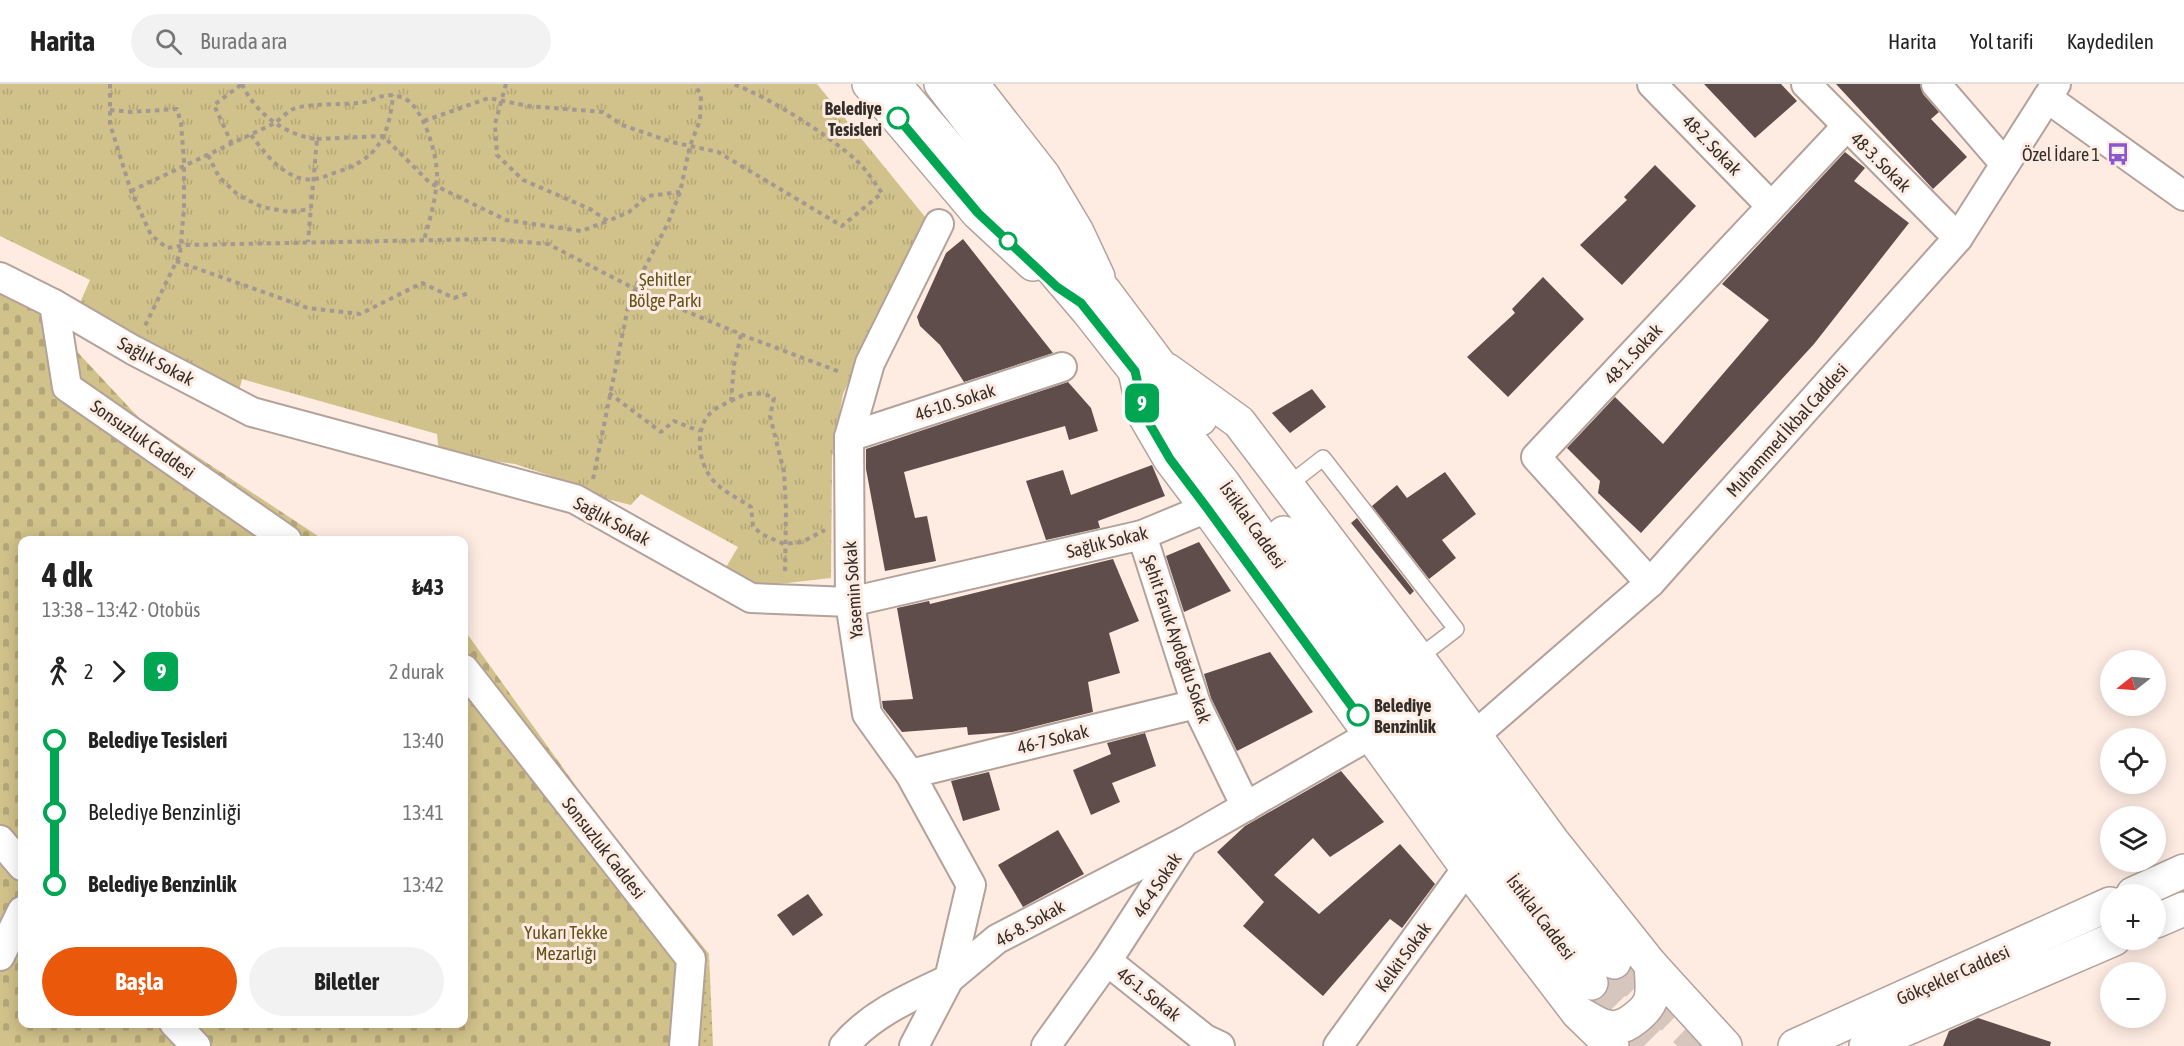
<!DOCTYPE html>
<html lang="tr">
<meta charset="utf-8">
<style>
body{margin:0;font-family:"Asap Condensed",sans-serif;background:#f2f2f2;color:#222;height:100vh;display:flex;flex-direction:column;font-size:22px;white-space:nowrap}
*{box-sizing:border-box;margin:0}
p{font-size:20px;color:#767676}
.icon{flex:none;width:33px;height:33px;fill:none;stroke:currentColor;stroke-width:2;stroke-linecap:round;stroke-linejoin:round}
.map{position:relative;flex:1;overflow:hidden}
.sheet{position:absolute;left:18px;top:452px;width:450px;height:492px;display:flex;flex-direction:column;background:#fff;border-radius:12px;box-shadow:0 3px 15px #0003}
.sheet>*{flex:none}
.badge{padding:0 12px;border-radius:9px;font-size:21px;line-height:39px}
.needle{width:39px;rotate:253deg}
.tools{position:absolute;left:2100px;top:566px;display:grid;gap:12px}
.tools a{display:grid;place-items:center;width:66px;height:66px;border-radius:50%;background:#fff;box-shadow:0 3px 15px #0003;font-size:30px}
.map>.badge{position:absolute;translate:-50% -50%;box-shadow:0 0 0 3px #fff}
.legs{display:flex;align-items:center;gap:9px;height:66px;padding:0 24px;font-size:20px}
.legs p{margin-inline-start:auto}
.headline{display:flex;align-items:center;justify-content:space-between;height:102px;padding:0 24px}
h1{font-size:33px;font-weight:700;line-height:45px}
.button{display:flex;gap:12px;margin-top:auto;padding:12px 24px}
.button a{flex:1;height:69px;border-radius:36px;background:#ea580c;color:#fff;font-size:24px;font-weight:700;line-height:69px;text-align:center}
.button a+a{background:#f2f2f2;color:#222}
ul{padding:0 24px;list-style:none}
li{display:flex;align-items:center;gap:21px;height:72px;font-size:22px}
li i{display:grid;place-items:center;width:9px;height:100%;margin:0 8px;background:currentColor}
li i::after{content:'';width:15px;height:15px;margin:-8px;border:4px solid;border-radius:50%;background:#fff}
li p{margin-inline-start:auto}
li:first-child i{background:linear-gradient(#0000 50%,currentColor 0)}
li:last-child i{background:linear-gradient(currentColor 50%,#0000 0)}
header{display:flex;align-items:center;gap:36px;box-sizing:border-box;height:84px;padding:0 30px;background:#fff;border-bottom:2px solid #e0e0e0}
header strong{font-size:28px}
nav{display:flex;gap:33px;margin-inline-start:auto;font-size:21px}
.search{width:420px;height:54px;background:#f2f2f2;display:flex;align-items:center;gap:15px;box-sizing:border-box;padding:0 21px;border-radius:33px;color:#767676;font-size:22px}
.map>svg:first-child{display:block}
.grass{fill:url(#grass-dots)}
.cemetery{fill:url(#cemetery-stones)}
.park{fill:url(#park-tufts)}
.building{fill:#5e4d4b}
.lines{fill:none;stroke-linecap:round;stroke-linejoin:round}
.primary-tunnel{stroke:#d6c6be;stroke-width:33;stroke-dasharray:33 16;stroke-linecap:butt}
.lane-casing{stroke:#b3a29a;stroke-width:18}
.street-casing{stroke:#b3a29a;stroke-width:32}
.secondary-casing{stroke:#b3a29a;stroke-width:36}
.primary-casing{stroke:#b3a29a;stroke-width:36}
.path{stroke:#a49891;stroke-width:4;stroke-dasharray:4.5 4.5;stroke-linecap:butt}
.lane{stroke:#fff;stroke-width:15}
.street{stroke:#fff;stroke-width:28}
.secondary{stroke:#fff;stroke-width:33}
.primary{stroke:#fff;stroke-width:33}
.line-1-casing{stroke:#fff;stroke-width:14}
.line-1{stroke:#00a651;stroke-width:9}
.stop-1-dot{fill:#fff;stroke:#00a651;stroke-width:3}
.labels{text-anchor:middle;dominant-baseline:central;stroke-width:6;stroke-linejoin:round;paint-order:stroke}
.stop-label{font-size:18px;font-weight:bold;fill:#342e2a;stroke:#feece3;text-anchor:end}
.street-label{font-size:18px;fill:#342e2a;stroke:#feece3}
.poi-label{font-size:18px;fill:#342e2a;stroke:#feece3;text-anchor:end}
.park-label{font-size:18px;fill:#63531b;stroke:#feece3}
</style>
<header>
<strong>Harita</strong>
<div class="search"><svg class="icon" aria-label="search" viewBox="0 0 24 24"><circle cx="10" cy="10" r="6"/><path d="M15 15l6 6"/></svg>Burada ara</div>
<nav><a>Harita</a><a>Yol tarifi</a><a>Kaydedilen</a></nav>
</header>
<div class="map">
<svg width="2184" height="962" viewBox="0 0 2184 962">
<defs>
<pattern id="grass-dots" width="8" height="8" patternUnits="userSpaceOnUse" patternTransform="scale(1.5)"><rect width="8" height="8" fill="#d1c18a"/><path d="M2 2h.1M6 6h.1" fill="none" stroke="#b4a677" stroke-width="1.8" stroke-linecap="round"/></pattern>
<pattern id="cemetery-stones" width="16" height="16" patternUnits="userSpaceOnUse" patternTransform="scale(1.5)"><rect width="16" height="16" fill="#d1c18a"/><path d="M2 7V4a2 2 0 0 1 4 0v3zM10 15v-3a2 2 0 0 1 4 0v3z" fill="#b4a677"/></pattern>
<pattern id="park-tufts" width="24" height="20" patternUnits="userSpaceOnUse" patternTransform="scale(1.5)"><rect width="24" height="20" fill="#d1c18a"/><path d="M3 7l-1-3M5 7V3M7 7l1-3M15 17l-1-3M17 17v-4M19 17l1-3" fill="none" stroke="#b4a677"/></pattern>
</defs>
<rect width="100%" height="100%" fill="#feece3"/>
<path class="grass" d="M709,870L713,962H695Z"/>
<path class="cemetery" d="M0,207L40,228L139,334L324,456H22V939H464V548L468,551L596,730L709,870L695,962H0Z"/>
<path class="park" d="M0,0H817L926,134L843,310L832,373L831,494L787,499L749,500L725,485L738,463L641,410L631,421L591,411L551,392L515,380L439,370L437,350L242,295L239,307L79,221L90,196L0,152Z"/>
<g class="building">
<path d="M1704,0H1781L1797,17L1755,54Z"/>
<path d="M1836,0H1920L1923,10L1939,28L1931,35L1967,73L1933,105Z"/>
<path d="M1845,68L1865,84L1854,97L1909,139L1814,260L1641,449L1598,409L1600,397L1567,364L1615,313L1663,360L1769,236L1722,200Z"/>
<path d="M1655,81L1696,122L1622,201L1580,161L1627,116L1624,113Z"/>
<path d="M963,155L1053,269L964,298L940,261L920,242L917,233L946,169Z"/>
<path d="M1543,193L1584,235L1508,313L1467,273L1515,229L1512,225Z"/>
<path d="M1068,298L1091,324L1098,347L1069,356L1065,342L904,388L915,434L927,432L936,477L885,487L866,385V365Z"/>
<path d="M1312,305L1326,323L1290,349L1272,329Z"/>
<path d="M1152,381L1165,412L1098,437L1100,444L1046,456L1026,397L1063,386L1071,411Z"/>
<path d="M1445,388L1476,430L1442,456L1456,474L1429,495L1372,422L1397,401L1407,414Z"/>
<path d="M1357,434L1414,507L1410,511L1351,439Z"/>
<path d="M1199,458L1231,507L1184,528L1166,472Z"/>
<path d="M1113,475L1139,537L1109,549L1120,589L1088,598L1093,628L1012,648L968,651L967,643L902,648L883,624L882,617L913,615L897,524L929,517L930,520Z"/>
<path d="M1270,568L1313,628L1237,667L1211,614L1204,590Z"/>
<path d="M1145,649L1156,682L1112,699L1120,718L1091,731L1073,686L1111,670L1107,659Z"/>
<path d="M1341,687L1384,738L1330,773L1313,754L1274,791L1319,830L1400,760L1435,800L1402,844L1390,835L1323,912L1243,842L1264,818L1217,768L1245,742Z"/>
<path d="M989,688L1000,726L963,737L951,697Z"/>
<path d="M1058,746L1084,790L1023,823L998,781Z"/>
<path d="M808,810L823,831L793,852L777,831Z"/>
<path d="M1978,934L2051,958L2050,962H1943L1949,947Z"/>
</g>
<g class="lines">
<g class="primary-tunnel">
<path d="M1614,878L1701,962"/>
<path d="M1591,899L1653,962"/>
</g>
<g class="lane-casing">
<path id="lane" d="M1287,402L1323,374L1456,545L1418,574"/>
</g>
<g class="street-casing">
<g id="street">
<path d="M1652,0L1771,122"/>
<path d="M1806,0L1958,154"/>
<path d="M1936,0L2005,80"/>
<path d="M2047,14L2184,112"/>
<path d="M0,193L54,220L133,266L252,328L575,415L751,514L850,518L1142,451L1207,424"/>
<path d="M54,220L67,303L287,456"/>
<path d="M849,353L1062,283"/>
<path d="M1142,451L1196,620L1246,723"/>
<path d="M1650,499L1536,373L1846,43"/>
<path d="M464,585L691,875L684,962"/>
<path d="M1474,652L1650,499L1958,154L2056,0"/>
<path d="M910,690L1196,620"/>
<path d="M0,756L22,782"/>
<path d="M0,872L22,827"/>
<path d="M1107,877L1205,955L1220,962"/>
<path d="M174,939L196,962"/>
<path d="M844,962C872,929 911,913 949,895L971,801L910,690L867,630L850,518L849,353L870,279L939,140"/>
<path d="M914,962L949,895L997,855L1184,758"/>
<path d="M1046,962L1107,877L1184,758L1372,650"/>
<path d="M1338,962L1467,784"/>
</g>
</g>
<g class="secondary-casing">
<g id="secondary">
<path d="M869,0L978,129L1033,180"/>
<path d="M972,0L1043,91L1077,148L1098,193"/>
<path d="M1167,286L1239,338L1418,574L1553,758L1651,881L1725,962"/>
<path d="M1135,287L1145,332L1170,375L1207,424L1467,784L1578,929L1612,962"/>
<path d="M2133,810L2184,787"/>
<path d="M2156,837L2184,825"/>
<path d="M1582,931C1590,935 1599,942 1608,943C1615,945 1624,942 1630,938C1656,920 1653,912 1651,881"/>
<path d="M1795,962L2110,820"/>
<path d="M1866,962L2114,855"/>
</g>
</g>
<g class="primary-casing">
<g id="primary">
<path d="M894,0L1088,227L1223,399L1380,621L1591,899"/>
<path d="M941,0L1060,155L1105,208L1200,335"/>
<path d="M1284,449L1614,878"/>
</g>
</g>
<g class="path">
<path d="M110,0V40L131,107L151,151L167,164L187,161L490,155L548,160L643,209L750,254L840,288"/>
<path d="M242,0C255,29 286,52 317,55L308,158"/>
<path d="M506,0L495,40L497,71L523,96L590,125L608,137L629,128L648,112L680,108"/>
<path d="M110,26L131,28L177,25L181,39L184,77V124L180,170L144,244"/>
<path d="M424,37L489,14L528,22L603,28L622,41L672,58L718,68L842,142L882,109C874,98 866,85 856,76C827,50 769,13 733,0"/>
<path d="M251,51C265,69 279,89 303,95C314,97 324,93 334,89C377,76 389,54 393,11"/>
<path d="M317,55L383,52L430,99L506,136L581,147L608,137"/>
<path d="M232,60L214,21L242,0"/>
<path d="M208,71L219,93L238,111L262,123L289,128L311,125"/>
<path d="M131,107L275,39C280,35 287,28 293,25C309,19 340,21 357,19C375,18 381,7 401,13C423,19 438,73 437,93C436,115 430,135 424,156"/>
<path d="M176,177L308,224L360,230L422,199L454,214L469,209"/>
<path d="M741,251L734,281L731,317C725,320 719,322 714,326C691,343 698,386 719,402C728,410 741,416 751,423L753,442L761,450L784,460L802,458L825,446"/>
<path d="M609,309L661,348L674,337L699,347"/>
<path d="M731,317C745,308 761,307 774,314L770,332L784,388L786,425L785,490"/>
<path d="M593,395L628,223L639,195L668,139L680,108L690,62L700,36L701,12L695,0"/>
</g>
<use href="#lane" class="lane"/>
<use href="#street" class="street"/>
<use href="#secondary" class="secondary"/>
<use href="#primary" class="primary"/>
</g>
<g class="lines">
<g class="line-1-casing">
<path id="line-1" d="M898,34L978,129L1057,203L1081,219L1135,287L1145,332L1170,375L1207,424L1358,631"/>
</g>
<use href="#line-1" class="line-1"/>
</g>
<defs>
<g id="bus-bare" transform="scale(1.8)"><path d="M-5-6H5V4H4V6H2V4H-2V6H-4V4H-5ZM-3.5-4V0h7V-4ZM-3.5 1.2v1.5H-2V1.2ZM2 1.2v1.5H3.5V1.2Z" fill="#8b57cf" stroke="#feece3" stroke-width="2.5" paint-order="stroke"/></g>
</defs>
<g fill-rule="evenodd">
<use href="#bus-bare" x="2118" y="70"/>
</g>
<g class="stop-1-dot">
<circle cx="898" cy="34" r="10"/>
<circle cx="1008" cy="157" r="8"/>
<circle cx="1358" cy="631" r="10"/>
</g>
<g class="labels">
<g class="stop-label">
<text x="882" y="24">Belediye<tspan x="882" dy="21">Tesisleri</tspan></text>
<text x="1374" y="621" text-anchor="start">Belediye<tspan x="1374" dy="21">Benzinlik</tspan></text>
</g>
<g class="street-label">
<text transform="translate(1712 61) rotate(46)">48-2. Sokak</text>
<text transform="translate(1881 78) rotate(45)">48-3. Sokak</text>
<text transform="translate(1633 270) rotate(-47)">48-1. Sokak</text>
<text transform="translate(156 277) rotate(28)">Sağlık Sokak</text>
<text transform="translate(955 318) rotate(-18)">46-10. Sokak</text>
<text transform="translate(1787 346) rotate(-48)">Muhammed İkbal Caddesi</text>
<text transform="translate(143 355) rotate(35)">Sonsuzluk Caddesi</text>
<text transform="translate(612 437) rotate(28)">Sağlık Sokak</text>
<text transform="translate(1253 441) rotate(55)">İstiklal Caddesi</text>
<text transform="translate(1107 458) rotate(-14)">Sağlık Sokak</text>
<text transform="translate(853 506) rotate(-94)">Yasemin Sokak</text>
<text transform="translate(1177 555) rotate(71)">Şehit Faruk Aydoğdu Sokak</text>
<text transform="translate(1053 655) rotate(-14)">46-7 Sokak</text>
<text transform="translate(604 764) rotate(52)">Sonsuzluk Caddesi</text>
<text transform="translate(1157 801) rotate(-57)">46-4 Sokak</text>
<text transform="translate(1541 833) rotate(53)">İstiklal Caddesi</text>
<text transform="translate(1030 839) rotate(-29)">46-8. Sokak</text>
<text transform="translate(1403 873) rotate(-54)">Kelkit Sokak</text>
<text transform="translate(1953 891) rotate(-24)">Gökçekler Caddesi</text>
<text transform="translate(1149 910) rotate(38)">46-1. Sokak</text>
</g>
<g class="poi-label">
<text x="2100" y="70">Özel İdare 1</text>
</g>
<g class="park-label">
<text x="665" y="195">Şehitler<tspan x="665" dy="21">Bölge Parkı</tspan></text>
<text x="566" y="848">Yukarı Tekke<tspan x="566" dy="21">Mezarlığı</tspan></text>
</g>
</g>
</svg>
<div class="tools">
<a><svg class="needle" viewBox="-14 -14 28 28"><path d="M0-13l5 13h-10z" fill="#e53935"/><path d="M0 13l5-13h-10z" fill="#767676"/></svg></a>
<a><svg class="icon" aria-label="locate" viewBox="0 0 24 24"><circle cx="12" cy="12" r="6"/><path d="M12 2v4M12 18v4M2 12h4M18 12h4"/></svg></a>
<a><svg class="icon" aria-label="layers" viewBox="0 0 24 24"><path d="M12 4l9 5-9 5-9-5zM3 14l9 5 9-5"/></svg></a>
<a>+</a>
<a>−</a>
</div>
<b class="badge" style="left:1142px;top:319px;background:#00a651;color:#fff">9</b>
<section class="sheet">
<div class="headline"><div><h1>4 dk</h1><p>13:38 – 13:42 · Otobüs</p></div><b>₺43</b></div>
<div class="legs"><svg class="icon" aria-label="walk" viewBox="0 0 24 24"><circle cx="13" cy="4" r="2"/><path d="M13 8l-2 6 4 7M11 14l-3 7M7 12l3-4h3l4 4"/></svg>2<svg class="icon" aria-label="forward" viewBox="0 0 24 24"><path d="M9 5l7 7-7 7"/></svg><b class="badge" style="background:#00a651;color:#fff">9</b><p>2 durak</p></div>
<ul>
<li><i style="color:#00a651"></i><b>Belediye Tesisleri</b><p>13:40</p></li>
<li><i style="color:#00a651"></i><span>Belediye Benzinliği</span><p>13:41</p></li>
<li><i style="color:#00a651"></i><b>Belediye Benzinlik</b><p>13:42</p></li>
</ul>
<div class="button"><a>Başla</a><a>Biletler</a></div>
</section>
</div>
